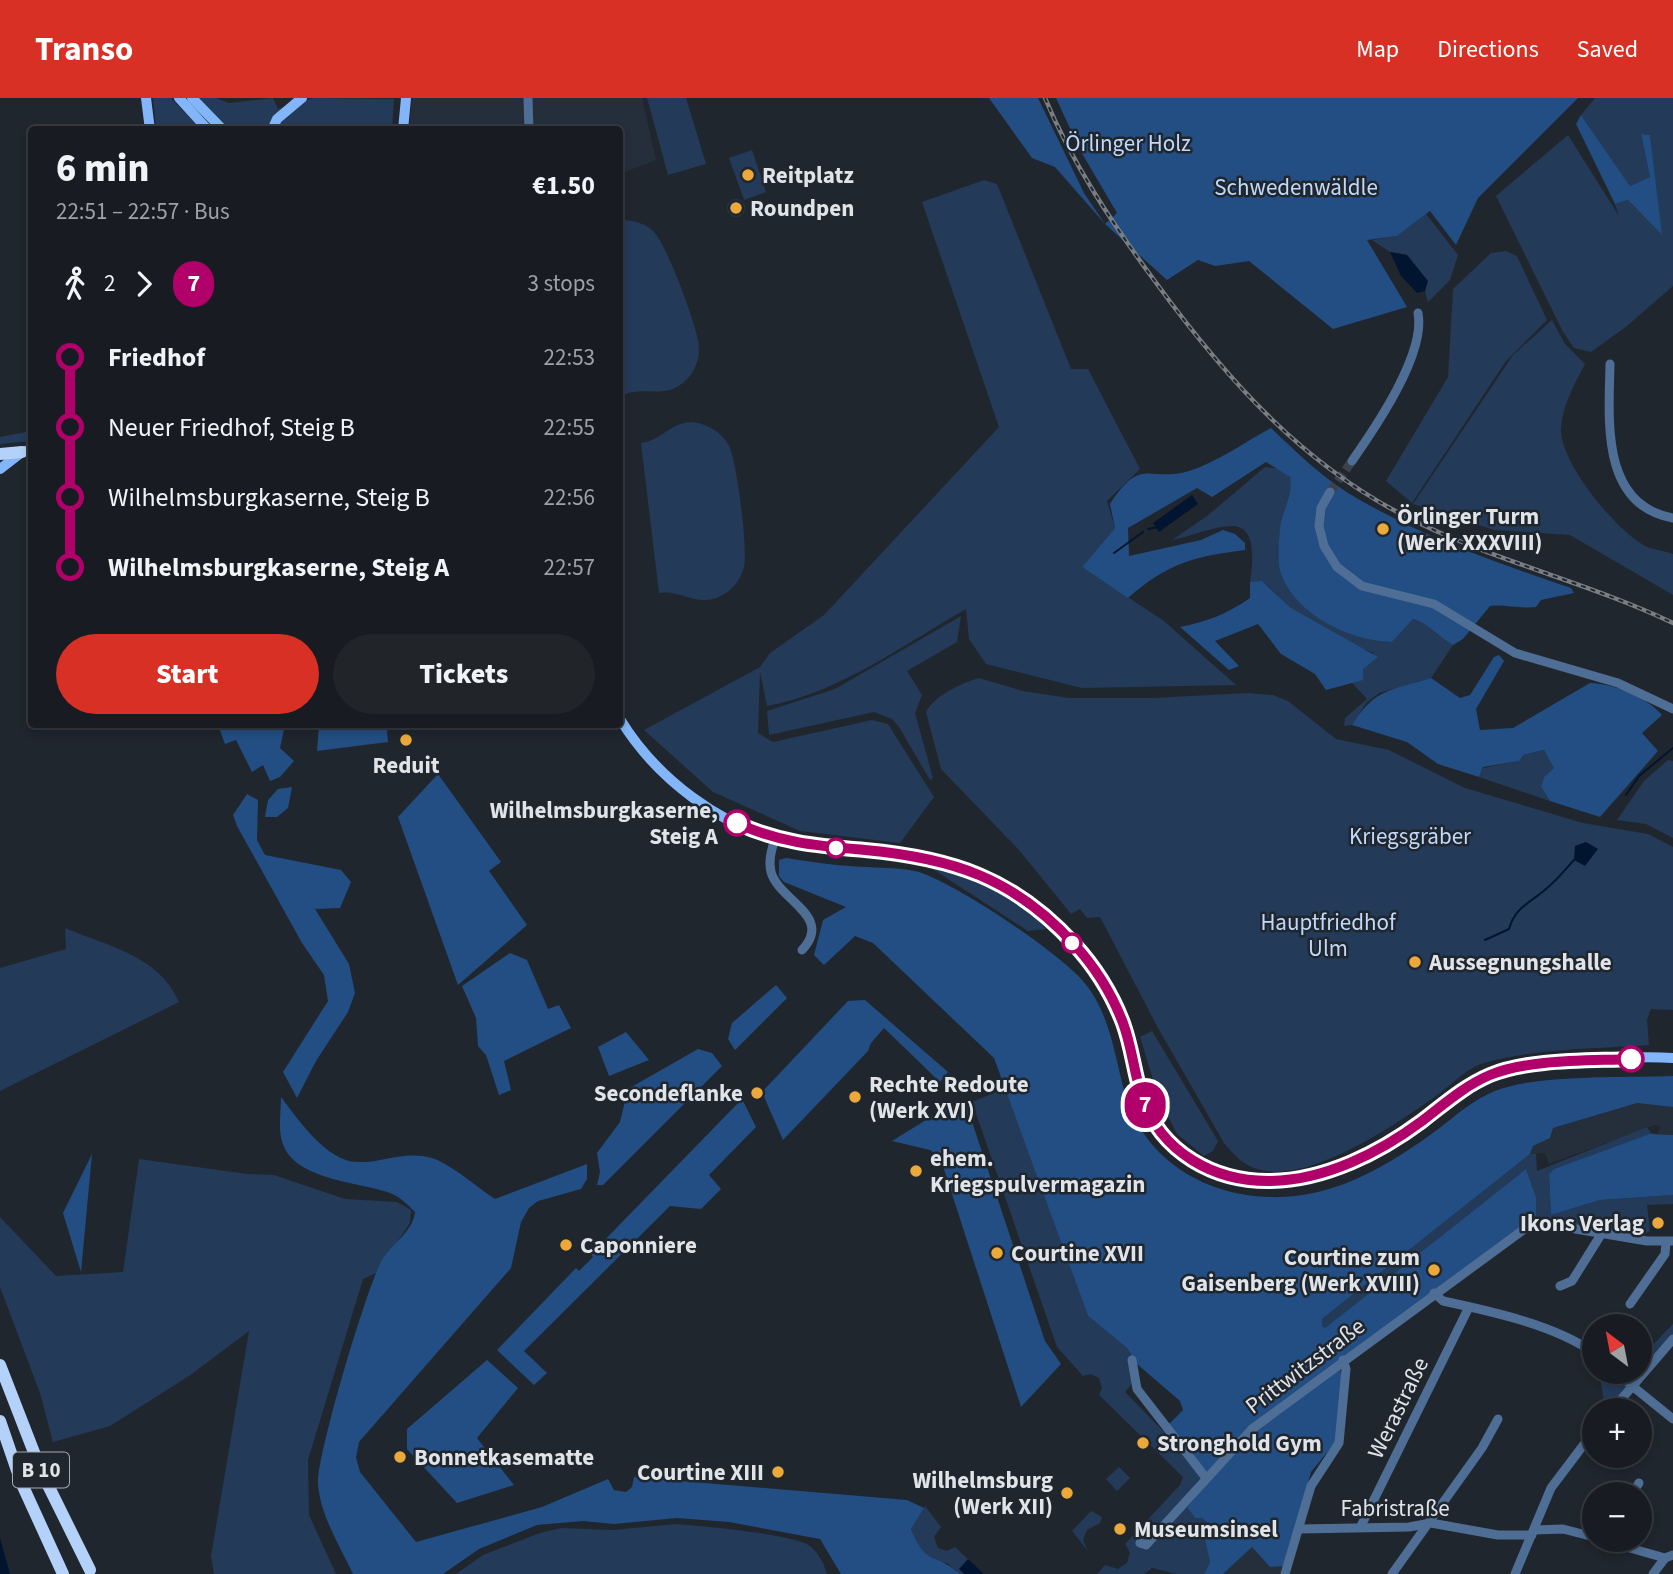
<!DOCTYPE html>
<meta charset="utf-8">
<style>
body{margin:0;font-family:"Source Sans 3",sans-serif;background:#21252a;color:#f1f3f6;height:100vh;display:flex;flex-direction:column;font-size:26px;white-space:nowrap}
*{box-sizing:border-box;margin:0}
p{font-size:23px;color:#9fa1a5}
.icon{flex:none;width:38px;height:38px;fill:none;stroke:currentColor;stroke-width:2;stroke-linecap:round;stroke-linejoin:round}
.map{position:relative;flex:1;overflow:hidden}
.sheet{position:absolute;left:28px;top:28px;width:595px;height:602px;display:flex;flex-direction:column;background:#181c22;border-radius:7px;box-shadow:0 4px 10px #0003,0 0 0 2px #363a40}
.sheet>*{flex:none}
.badge{padding:0 14px;border-radius:23px;font-size:24px;line-height:46px}
.needle{width:46px;rotate:328deg}
.controls{position:absolute;left:1582px;top:1216px;display:grid;gap:14px}
.controls a{display:grid;place-items:center;width:70px;height:70px;border-radius:50%;background:#181c22;box-shadow:0 4px 10px #0003,0 0 0 2px #363a40;font-size:35px}
.map>.badge{position:absolute;translate:-50% -50%;box-shadow:0 0 0 4px #fff}
.legs{display:flex;align-items:center;gap:10px;height:77px;padding:0 28px;font-size:23px}
.legs p{margin-inline-start:auto}
.overview{display:flex;align-items:center;justify-content:space-between;height:119px;padding:0 28px}
h1{font-size:38px;font-weight:800;line-height:52px}
.cta{display:flex;gap:14px;margin-top:auto;padding:14px 28px}
.cta a{flex:1;height:80px;border-radius:42px;background:#d93025;color:#fff;font-size:28px;font-weight:800;line-height:80px;text-align:center}
.cta a+a{background:#21252a;color:#f1f3f6}
ul{padding:0 28px;list-style:none}
li{display:flex;align-items:center;gap:24px;height:70px;font-size:26px}
li i{display:grid;place-items:center;width:10px;height:100%;margin:0 9px;background:currentColor}
li i::after{content:'';width:18px;height:18px;margin:-9px;border:5px solid;border-radius:50%;background:#181c22}
li p{margin-inline-start:auto}
li:first-child i{background:linear-gradient(#0000 50%,currentColor 0)}
li:last-child i{background:linear-gradient(currentColor 50%,#0000 0)}
header{display:flex;align-items:center;gap:42px;box-sizing:border-box;height:98px;padding:0 35px;background:#d93025;color:#fff}
header strong{font-size:33px}
nav{display:flex;gap:38px;margin-inline-start:auto;font-size:24px}
.map>svg:first-child{display:block}
.built{fill:#252e3b}
.green{fill:#233a59}
.forest{fill:#224e83}
.water{fill:#011530}
.lines{fill:none;stroke-linecap:round;stroke-linejoin:round}
.stream{stroke:#011530;stroke-width:2}
.minor-tunnel{stroke:#3d424a;stroke-width:9;stroke-dasharray:9 4.5;stroke-linecap:butt}
.minor{stroke:#4f6e96;stroke-width:9}
.major{stroke:#82b6f8;stroke-width:10}
.highway{stroke:#b3d1f9;stroke-width:12}
.rail-casing{stroke:#797e84;stroke-width:4.5}
.rail{stroke:#20262e;stroke-width:2;stroke-dasharray:5;stroke-linecap:butt}
.line-1-casing{stroke:#fff;stroke-width:16}
.line-1{stroke:#b1006a;stroke-width:10}
.poi-dot{fill:#eca93b;stroke:#20262e;stroke-width:2.5}
.stop-1-dot{fill:#fff;stroke:#b1006a;stroke-width:3.5}
.labels{text-anchor:middle;dominant-baseline:central;stroke-width:5;stroke-linejoin:round;paint-order:stroke}
.shield{fill:#20262e;stroke:#a6abb1;stroke-width:2}
.shield-label{font-size:21px;font-weight:bold;fill:#e0e4e9}
.park-label{font-size:23px;fill:#c0d8f9;stroke:#20262e}
.poi-label{font-size:23px;font-weight:bold;fill:#e0e4e9;stroke:#20262e;text-anchor:start}
.stop-label{font-size:23px;font-weight:bold;fill:#e0e4e9;stroke:#20262e;text-anchor:end}
.street-label{font-size:23px;fill:#e0e4e9;stroke:#20262e}
</style>
<header>
<strong>Transo</strong>
<nav><a>Map</a><a>Directions</a><a>Saved</a></nav>
</header>
<div class="map">
<svg width="1673" height="1476" viewBox="0 0 1673 1476">
<rect width="100%" height="100%" fill="#20262e"/>
<g class="built">
<path d="M412,0H642L656,62L620,76V32H409Z"/>
<path d="M1637,1005L1673,1009V1037L1658,1036L1660,1029L1655,1027L1549,1066L1545,1055L1530,1056L1533,1048L1550,1040L1553,1030Z"/>
<path d="M1252,1448L1270,1469L1285,1468L1282,1476H1223Z"/>
</g>
<g class="green">
<path d="M153,0H171L200,31H156Z"/>
<path d="M198,0H216L229,5L273,0L278,11L314,0L394,1L392,31H285L286,28L278,31L228,32Z"/>
<path d="M647,0H686L706,66L668,77Z"/>
<path d="M1595,0H1673V188L1627,228L1591,254L1574,250L1563,234L1496,98L1568,37L1619,118L1615,106L1628,102L1661,136L1650,37L1641,36L1650,79L1630,88L1581,17Z"/>
<path d="M752,52L766,94L744,102L729,60Z"/>
<path d="M984,82L997,86L1071,271H1088L1140,371L1107,403L1115,430L1082,469L1164,523L1236,587L1082,590L986,566L969,541L966,511C903,547 839,595 767,608L760,574L758,635L773,644L872,622L888,626L934,699L900,745L800,733L713,694L644,632L760,569L770,555L824,517L999,329L922,104Z"/>
<circle cx="736" cy="110" r="9"/>
<path d="M1426,116L1458,157L1450,182L1428,204L1425,193L1427,183L1407,157L1390,154L1372,142L1397,138Z"/>
<path d="M624,122C634,123 645,125 653,133C667,146 694,222 698,242C701,256 697,271 687,281C667,303 645,287 623,297L620,288V123Z"/>
<path d="M1506,153L1517,158L1547,222L1506,263L1412,405L1386,383L1448,279L1453,191L1491,155Z"/>
<path d="M1552,222L1565,246L1585,266C1574,287 1563,306 1561,330C1559,364 1617,434 1647,449C1655,452 1665,453 1673,456V497L1570,437L1494,432L1413,406L1513,257Z"/>
<path d="M693,324C707,326 720,333 728,346C737,359 748,454 744,469C741,481 733,492 721,498C697,510 681,491 659,495L641,345C661,343 670,324 693,324Z"/>
<path d="M31,333V343L0,346V339Z"/>
<path d="M1265,369C1276,370 1292,372 1292,388C1293,400 1281,419 1280,434C1279,445 1277,461 1280,472C1290,514 1353,543 1392,544L1412,521C1429,526 1438,539 1453,547L1431,580L1379,595L1366,605L1352,627L1344,628L1345,620L1367,601L1351,584L1374,555C1346,545 1313,530 1291,510C1281,501 1273,492 1263,484H1250C1262,402 1222,431 1172,442L1207,418Z"/>
<path d="M961,518L957,544L907,573L922,597L915,615L933,680L930,682L899,629L892,621L874,614L769,637L767,613L835,591Z"/>
<path d="M979,580L1023,593L1069,600H1153L1248,595L1273,597L1288,603L1336,641L1389,652L1465,690L1583,725L1648,736L1673,749V912L1651,911L1647,922L1649,947C1595,951 1537,950 1484,965C1468,969 1450,988 1436,998C1395,1027 1308,1087 1257,1071C1243,1067 1233,1056 1224,1045L1158,930L1100,819L1087,820L1080,811L1071,816L1019,752L941,671L926,614C935,597 962,585 979,580Z"/>
<path d="M1544,652L1555,670L1544,679L1541,689L1550,703L1479,679L1483,670L1518,663L1523,657Z"/>
<path d="M1668,662L1673,663V740L1646,726L1617,722L1644,683Z"/>
<path d="M928,768C970,777 1017,797 1046,831L1028,833Z"/>
<path d="M65,830C109,849 158,857 179,904L0,993V870L66,851Z"/>
<path d="M1152,933L1218,1043L1213,1053L1204,1058L1177,1036L1159,1001L1140,939Z"/>
<path d="M1006,990L1088,1218L1127,1250L1137,1266L1131,1276L1132,1286L1125,1294L1206,1377L1187,1408L1195,1420H1202L1210,1427L1204,1438L1210,1464L1204,1476H1177L1152,1470L1144,1476H1097L1105,1467L1118,1471L1127,1465L1130,1455L1125,1446L1180,1387L1183,1379L1099,1297L1102,1290L1099,1280L1090,1276L1083,1278L1057,1249L972,1004Z"/>
<path d="M1647,1029L1651,1035L1657,1036L1554,1071L1549,1076L1551,1117L1600,1102L1673,1097V1106L1647,1107L1650,1133L1645,1136L1644,1143L1541,1123V1120L1536,1119V1099L1526,1071L1325,1230L1322,1228V1221L1530,1056H1536L1537,1073Z"/>
<path d="M139,1061L247,1076L274,1077L345,1101L397,1104L411,1112L410,1125L376,1175L363,1181L308,1362L309,1417L336,1476H214L211,1458L249,1233L189,1278L110,1328L53,1344L40,1295L0,1189V1119L56,1178L123,1174Z"/>
<path d="M1673,1226V1237L1633,1284L1623,1275L1640,1274V1260Z"/>
<path d="M1599,1274H1608L1628,1291L1608,1312L1605,1309Z"/>
<path d="M1119,1369L1130,1380L1117,1393L1106,1381Z"/>
<path d="M925,1408L941,1429L934,1439L938,1450L947,1453L955,1449L984,1476H960L947,1465L939,1464L921,1454L911,1431Z"/>
<path d="M1091,1413L1102,1419L1100,1425L1087,1432L1083,1442L1088,1453L1072,1433Z"/>
<path d="M676,1426C700,1428 795,1436 810,1448C819,1455 824,1466 827,1476H456L483,1457L540,1435L561,1430L613,1432Z"/>
</g>
<g class="forest">
<path d="M989,0H1038L1084,95L1105,126L1117,115L1080,52L1056,0H1578L1478,100L1456,147L1430,113L1397,138L1367,142L1407,209L1333,231L1249,163L1215,168L1198,162L1167,182L1105,126L1055,69L1032,60Z"/>
<path d="M1581,17L1630,88L1650,79L1641,36L1650,37L1662,137L1628,102L1615,106L1576,26Z"/>
<path d="M1271,330C1297,355 1326,383 1358,401C1426,440 1497,465 1571,490L1574,495L1541,502L1536,509C1518,511 1505,506 1490,508L1463,541L1453,547C1438,539 1429,526 1413,521L1392,544C1350,543 1293,516 1280,473C1277,462 1279,442 1280,430C1282,413 1294,396 1290,379L1266,364L1212,399L1197,390L1128,430L1129,458L1201,442L1223,432L1235,436L1245,445V452C1195,458 1166,466 1128,500L1082,469L1115,430L1110,406C1142,357 1148,385 1189,373C1217,364 1245,344 1271,330Z"/>
<path d="M1262,483L1291,510L1378,559L1363,571V582L1326,592L1315,576L1281,556L1258,526L1215,543L1239,568L1229,572L1180,529C1206,524 1227,516 1250,500V484Z"/>
<path d="M1499,557L1504,563L1476,611L1480,632L1513,630L1590,585C1615,586 1645,598 1662,617L1642,635L1658,653L1600,719L1550,703L1541,689L1544,679L1554,670L1544,652L1523,657L1519,663L1483,669L1479,679L1438,666L1407,644L1352,627C1375,590 1392,592 1431,580L1460,600L1470,597L1494,559Z"/>
<path d="M218,627H285L280,650L294,663L280,679L270,683L263,667L252,674L236,642L225,646Z"/>
<path d="M319,627H390L387,634L388,644L317,653Z"/>
<path d="M438,676L501,764L489,773L527,827L458,887L398,719Z"/>
<path d="M292,689L288,710L277,719H265L268,702L278,691Z"/>
<path d="M247,696L258,702L257,742L265,757L341,772L351,784L340,810L315,811L349,866L355,895L348,914L316,963L297,1000L283,974L328,903L324,877L302,845L237,728L233,717Z"/>
<path d="M786,760C807,763 829,767 850,768C872,770 894,769 915,773C950,781 1058,854 1082,882C1109,912 1114,954 1124,992C1140,1053 1192,1091 1254,1098C1325,1106 1382,1072 1437,1032C1455,1018 1474,1001 1495,993C1537,976 1626,980 1673,978V1009L1637,1005L1553,1030L1550,1040L1533,1048L1530,1056L1322,1221V1228L1325,1230L1526,1071L1536,1099V1119L1249,1330L1206,1377L1169,1326L1183,1312L1180,1303L1137,1266L1127,1250L1088,1218L994,960L873,845L855,838L824,867L814,857L823,822L846,809L784,784L779,778V762Z"/>
<path d="M510,855L527,862L548,911L559,907L571,930L504,963L511,992L499,997L486,957L478,948L476,920L462,888Z"/>
<path d="M776,887L787,900L735,952L728,941L732,925Z"/>
<path d="M865,902L948,974L940,984L884,930L871,945L868,953L783,1042L762,994L848,903Z"/>
<path d="M626,934L649,962L609,978L598,949Z"/>
<path d="M698,951L712,955L722,968L603,1087H597L600,1074L597,1055L620,1024L628,991Z"/>
<path d="M281,999C297,1020 327,1064 357,1064C383,1065 405,1052 432,1060C451,1066 478,1090 495,1101L587,1066V1081L581,1091L538,1103L529,1110L521,1124L511,1170L359,1344L356,1359L360,1374L416,1444L542,1409L608,1381L614,1392L626,1394L632,1389L634,1379L907,1402L924,1410L911,1431C927,1470 934,1453 960,1476H841L820,1441L729,1424L677,1420L614,1426L583,1423L537,1427L479,1451L443,1476H353C340,1448 321,1419 318,1387C316,1359 367,1188 382,1162C392,1145 413,1134 415,1114C406,1105 397,1096 384,1093C354,1084 291,1080 282,1043C278,1030 281,1013 281,999Z"/>
<path d="M742,1001L756,1029L709,1077L721,1091L701,1111L670,1108L524,1253L547,1275L534,1287L497,1252L576,1170L579,1173L593,1159L591,1156Z"/>
<path d="M947,1009H967L1045,1243L1061,1266L1021,1309L940,1059L930,1052L892,1043Z"/>
<path d="M1650,1036L1673,1037V1097L1600,1102L1551,1117L1549,1076L1554,1071Z"/>
<path d="M92,1056L81,1174L63,1115Z"/>
<path d="M487,1262L518,1290L477,1340L514,1387L457,1405L407,1351V1331Z"/>
<path d="M1340,1270L1345,1301L1338,1341L1311,1374L1285,1468L1270,1469L1252,1449L1223,1476H1204L1210,1464L1204,1438L1210,1427L1202,1420H1195L1187,1409L1255,1332Z"/>
</g>
<g class="water">
<path d="M1390,154L1407,157L1428,183L1425,193L1417,195L1401,178Z"/>
<path d="M1192,397L1198,406L1159,434L1153,425Z"/>
<path d="M1586,744L1598,751L1585,768L1574,762L1575,748Z"/>
<path d="M0,1440L10,1476H0Z"/>
<path d="M968,1461L984,1476H964L959,1471Z"/>
</g>
<g class="lines">
<g class="stream">
<path d="M1148,431L1158,429"/>
<path d="M1114,455L1143,434"/>
<path d="M1626,697L1639,678L1673,650"/>
<path d="M1485,842L1509,831C1515,809 1530,805 1546,791C1556,783 1565,772 1574,762"/>
</g>
<path class="minor-tunnel" d="M1330,394L1352,363"/>
<g class="minor">
<path d="M528,0L529,32"/>
<path d="M1610,266C1609,321 1600,407 1673,420"/>
<path d="M1352,363C1375,330 1426,256 1418,215"/>
<path d="M1330,394L1321,410L1319,428L1324,448L1337,469L1362,488L1434,506L1515,555L1618,585L1673,611"/>
<path d="M775,740C772,751 768,762 771,774C779,803 834,818 802,852"/>
<path d="M1560,1188L1572,1183L1602,1135"/>
<path d="M1434,1195L1443,1203C1490,1213 1555,1227 1594,1255"/>
<path d="M1630,1206L1665,1156L1666,1144"/>
<path d="M1132,1262L1137,1291L1206,1380"/>
<path d="M1615,1274L1673,1321"/>
<path d="M1612,1312L1673,1241"/>
<path d="M1632,1396L1639,1385"/>
<path d="M1361,1428L1469,1209"/>
<path d="M1300,1431L1409,1429L1431,1425L1498,1437H1532"/>
<path d="M1534,1432L1563,1431L1594,1439"/>
<path d="M1602,1442L1665,1460"/>
<path d="M1140,1445L1146,1447L1252,1331L1534,1124L1647,1143H1673"/>
<path d="M1285,1476L1311,1388L1339,1345L1346,1271L1343,1262"/>
<path d="M1392,1476L1482,1350L1498,1321"/>
<path d="M1515,1476L1551,1390L1594,1333"/>
<path d="M1653,1476L1665,1460L1673,1457"/>
</g>
<g class="major">
<path d="M146,0L150,32"/>
<path d="M179,0L208,32"/>
<path d="M192,0L223,32"/>
<path d="M272,32L277,21L302,0"/>
<path d="M403,32L406,0"/>
<path d="M0,371L22,354L32,351"/>
<path d="M620,621C656,680 721,730 789,744C872,760 954,749 1026,802C1064,830 1097,868 1117,910C1130,938 1133,969 1142,998C1158,1047 1203,1079 1254,1083C1312,1087 1371,1060 1417,1027C1439,1010 1461,990 1486,979C1520,964 1635,957 1673,960"/>
</g>
<g class="highway">
<path d="M0,356L22,354"/>
<path d="M0,1267L42,1375L90,1472"/>
<path d="M0,1323L21,1384L63,1476"/>
</g>
<g class="rail-casing">
<path id="rail" d="M1045,0C1072,65 1112,125 1154,182C1227,282 1306,372 1421,426C1502,465 1591,486 1673,525"/>
</g>
<use href="#rail" class="rail"/>
</g>
<g class="lines">
<g class="line-1-casing">
<path id="line-1" d="M737,725C779,745 820,748 865,752C952,760 1014,780 1074,846C1095,869 1112,896 1123,925C1132,949 1134,975 1142,999C1161,1055 1215,1084 1271,1083C1325,1082 1379,1055 1422,1023C1443,1007 1464,988 1490,977C1528,961 1588,963 1631,961"/>
</g>
<use href="#line-1" class="line-1"/>
</g>
<g class="poi-dot">
<circle cx="748" cy="77" r="7"/>
<circle cx="736" cy="110" r="7"/>
<circle cx="1383" cy="431" r="7"/>
<circle cx="406" cy="642" r="7"/>
<circle cx="1415" cy="864" r="7"/>
<circle cx="757" cy="995" r="7"/>
<circle cx="855" cy="999" r="7"/>
<circle cx="916" cy="1073" r="7"/>
<circle cx="1658" cy="1125" r="7"/>
<circle cx="566" cy="1147" r="7"/>
<circle cx="997" cy="1155" r="7"/>
<circle cx="1434" cy="1172" r="7"/>
<circle cx="1143" cy="1345" r="7"/>
<circle cx="400" cy="1359" r="7"/>
<circle cx="778" cy="1374" r="7"/>
<circle cx="1067" cy="1395" r="7"/>
<circle cx="1120" cy="1431" r="7"/>
</g>
<g class="stop-1-dot">
<circle cx="737" cy="725" r="12"/>
<circle cx="836" cy="750" r="9"/>
<circle cx="1072" cy="845" r="9"/>
<circle cx="1631" cy="961" r="12"/>
</g>
<g class="labels">
<rect class="shield" x="13" y="1354.5" width="56" height="35" rx="5"/>
<g class="shield-label">
<text x="41" y="1372">B 10</text>
</g>
<g class="park-label">
<text x="1128" y="45">Örlinger Holz</text>
<text x="1296" y="89">Schwedenwäldle</text>
<text x="1410" y="738">Kriegsgräber</text>
<text x="1328" y="824">Hauptfriedhof<tspan x="1328" dy="26">Ulm</tspan></text>
</g>
<g class="poi-label">
<text x="762" y="77">Reitplatz</text>
<text x="750" y="110">Roundpen</text>
<text x="1397" y="418">Örlinger Turm<tspan x="1397" dy="26">(Werk XXXVIII)</tspan></text>
<text x="406" y="667" text-anchor="middle">Reduit</text>
<text x="1429" y="864">Aussegnungshalle</text>
<text x="869" y="986">Rechte Redoute<tspan x="869" dy="26">(Werk XVI)</tspan></text>
<text x="743" y="995" text-anchor="end">Secondeflanke</text>
<text x="930" y="1060">ehem.<tspan x="930" dy="26">Kriegspulvermagazin</tspan></text>
<text x="1644" y="1125" text-anchor="end">Ikons Verlag</text>
<text x="580" y="1147">Caponniere</text>
<text x="1011" y="1155">Courtine XVII</text>
<text x="1420" y="1159" text-anchor="end">Courtine zum<tspan x="1420" dy="26">Gaisenberg (Werk XVIII)</tspan></text>
<text x="1157" y="1345">Stronghold Gym</text>
<text x="414" y="1359">Bonnetkasematte</text>
<text x="764" y="1374" text-anchor="end">Courtine XIII</text>
<text x="1053" y="1382" text-anchor="end">Wilhelmsburg<tspan x="1053" dy="26">(Werk XII)</tspan></text>
<text x="1134" y="1431">Museumsinsel</text>
</g>
<g class="stop-label">
<text x="718" y="712">Wilhelmsburgkaserne,<tspan x="718" dy="26">Steig A</tspan></text>
</g>
<g class="street-label">
<text transform="translate(1305 1268) rotate(-37)">Prittwitzstraße</text>
<text transform="translate(1398 1310) rotate(-64)">Werastraße</text>
<text x="1395" y="1410">Fabristraße</text>
</g>
</g>
</svg>
<div class="controls">
<a><svg class="needle" viewBox="-14 -14 28 28"><path d="M0-13l5 13h-10z" fill="#e53935"/><path d="M0 13l5-13h-10z" fill="#9fa1a5"/></svg></a>
<a>+</a>
<a>−</a>
</div>
<b class="badge" style="left:1145px;top:1007px;background:#b1006a;color:#fff">7</b>
<section class="sheet">
<div class="overview"><div><h1>6 min</h1><p>22:51 – 22:57 · Bus</p></div><b>€1.50</b></div>
<div class="legs"><svg class="icon" aria-label="walk" viewBox="0 0 24 24"><circle cx="13" cy="4" r="2"/><path d="M13 8l-2 6 4 7M11 14l-3 7M7 12l3-4h3l4 4"/></svg>2<svg class="icon" aria-label="forward" viewBox="0 0 24 24"><path d="M9 5l7 7-7 7"/></svg><b class="badge" style="background:#b1006a;color:#fff">7</b><p>3 stops</p></div>
<ul>
<li><i style="color:#b1006a"></i><b>Friedhof</b><p>22:53</p></li>
<li><i style="color:#b1006a"></i><span>Neuer Friedhof, Steig B</span><p>22:55</p></li>
<li><i style="color:#b1006a"></i><span>Wilhelmsburgkaserne, Steig B</span><p>22:56</p></li>
<li><i style="color:#b1006a"></i><b>Wilhelmsburgkaserne, Steig A</b><p>22:57</p></li>
</ul>
<div class="cta"><a>Start</a><a>Tickets</a></div>
</section>
</div>
